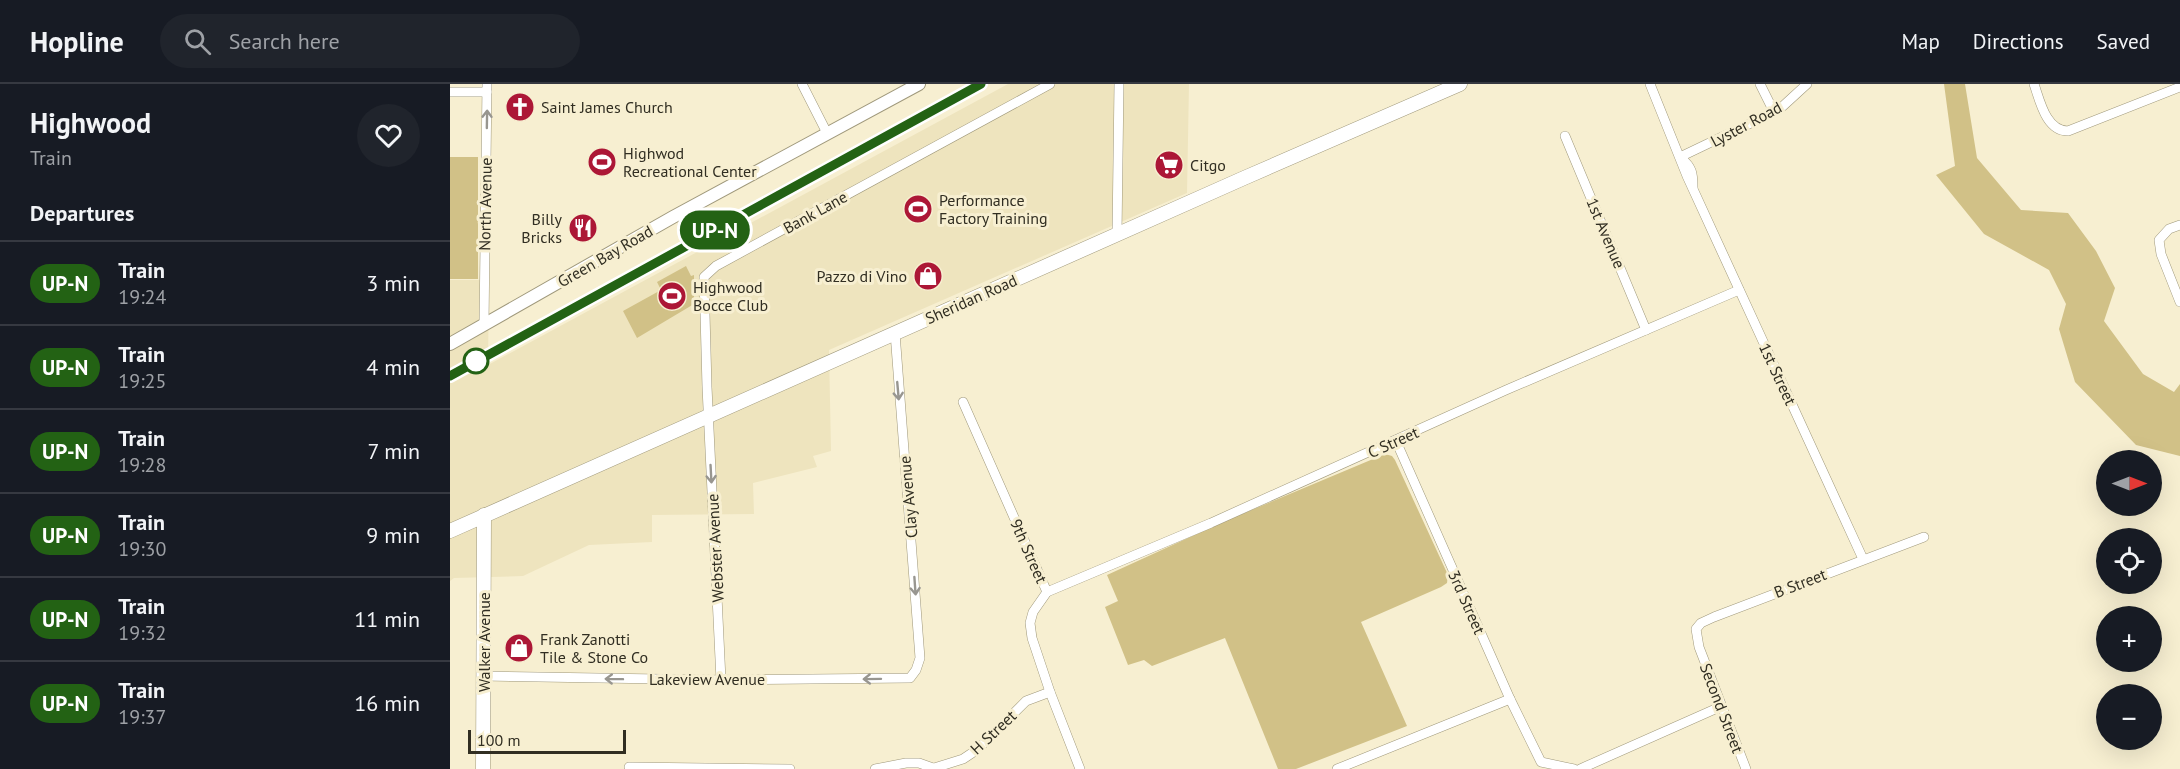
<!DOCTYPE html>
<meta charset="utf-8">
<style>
body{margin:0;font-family:"PT Sans",sans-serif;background:#20242c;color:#f1f3f6;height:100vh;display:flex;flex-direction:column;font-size:22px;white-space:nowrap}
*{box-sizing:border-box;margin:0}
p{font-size:20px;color:#9ea1a6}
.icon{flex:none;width:33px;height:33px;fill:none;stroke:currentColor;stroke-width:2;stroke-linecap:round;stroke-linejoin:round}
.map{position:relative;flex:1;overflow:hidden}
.panel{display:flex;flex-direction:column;background:#171b24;width:450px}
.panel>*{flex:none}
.badge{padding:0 12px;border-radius:20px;font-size:21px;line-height:39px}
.needle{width:39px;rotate:90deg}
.tools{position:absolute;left:1646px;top:366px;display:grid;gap:12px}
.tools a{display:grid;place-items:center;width:66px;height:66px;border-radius:50%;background:#171b24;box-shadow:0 6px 24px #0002;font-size:30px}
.scale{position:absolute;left:18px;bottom:15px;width:158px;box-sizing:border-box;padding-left:6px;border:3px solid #312e22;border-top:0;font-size:16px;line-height:21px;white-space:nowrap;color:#312e22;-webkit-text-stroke:4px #f7efd1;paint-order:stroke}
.map>.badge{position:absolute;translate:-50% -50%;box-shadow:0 0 0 3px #fff}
h2{padding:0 30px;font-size:22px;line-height:54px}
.round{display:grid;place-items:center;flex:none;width:63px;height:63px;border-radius:32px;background:#20242c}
.headline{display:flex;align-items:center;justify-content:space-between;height:102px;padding:0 30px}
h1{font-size:28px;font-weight:600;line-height:45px}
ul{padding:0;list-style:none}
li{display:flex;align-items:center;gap:18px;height:84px;padding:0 30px;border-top:2px solid #363941}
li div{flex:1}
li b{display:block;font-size:22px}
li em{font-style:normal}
li .badge{min-width:66px;font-weight:700;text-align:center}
header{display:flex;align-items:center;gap:36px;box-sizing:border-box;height:84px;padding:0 30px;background:#171b24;border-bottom:2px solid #363941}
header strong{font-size:28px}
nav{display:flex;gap:33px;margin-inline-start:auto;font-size:21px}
.search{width:420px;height:54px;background:#20242c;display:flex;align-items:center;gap:15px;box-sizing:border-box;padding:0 21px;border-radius:33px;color:#9ea1a6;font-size:22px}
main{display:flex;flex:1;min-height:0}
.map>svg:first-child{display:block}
.built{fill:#eee4be}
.green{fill:#d1c187}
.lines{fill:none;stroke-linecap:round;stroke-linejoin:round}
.minor-casing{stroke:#9f987b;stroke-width:10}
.tertiary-casing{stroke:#9f987b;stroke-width:14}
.secondary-casing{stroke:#9f987b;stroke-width:15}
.minor{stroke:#fff;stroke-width:9}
.tertiary{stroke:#fff;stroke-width:12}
.secondary{stroke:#fff;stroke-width:14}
.rail{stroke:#807b68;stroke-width:3;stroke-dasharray:3 6;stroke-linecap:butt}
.oneway{stroke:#989690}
.line-casing{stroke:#fff;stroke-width:14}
.line{stroke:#236214;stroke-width:9}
.stop-dot{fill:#fff;stroke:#236214;stroke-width:3}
.labels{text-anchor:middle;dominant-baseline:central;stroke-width:6;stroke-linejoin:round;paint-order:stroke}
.poi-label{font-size:16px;fill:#312e22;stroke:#f7efd1;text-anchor:start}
.street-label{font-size:16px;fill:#312e22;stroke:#f7efd1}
</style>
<header>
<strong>Hopline</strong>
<div class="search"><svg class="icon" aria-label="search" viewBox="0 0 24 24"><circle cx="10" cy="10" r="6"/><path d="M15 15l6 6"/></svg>Search here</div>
<nav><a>Map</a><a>Directions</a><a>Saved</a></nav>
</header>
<main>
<section class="panel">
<div class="headline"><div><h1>Highwood</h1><p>Train</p></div><a class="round"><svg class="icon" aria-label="heart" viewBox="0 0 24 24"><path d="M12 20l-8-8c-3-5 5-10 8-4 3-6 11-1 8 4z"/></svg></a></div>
<h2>Departures</h2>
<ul>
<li><span class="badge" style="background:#236214;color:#fff">UP-N</span><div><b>Train</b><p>19:24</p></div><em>3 min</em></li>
<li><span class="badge" style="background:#236214;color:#fff">UP-N</span><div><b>Train</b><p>19:25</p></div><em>4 min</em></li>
<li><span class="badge" style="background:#236214;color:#fff">UP-N</span><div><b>Train</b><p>19:28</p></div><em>7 min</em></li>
<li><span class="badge" style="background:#236214;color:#fff">UP-N</span><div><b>Train</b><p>19:30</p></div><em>9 min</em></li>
<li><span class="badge" style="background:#236214;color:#fff">UP-N</span><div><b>Train</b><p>19:32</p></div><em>11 min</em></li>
<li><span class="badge" style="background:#236214;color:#fff">UP-N</span><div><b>Train</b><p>19:37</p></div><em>16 min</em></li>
</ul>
</section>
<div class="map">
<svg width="1730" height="685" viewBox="0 0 1730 685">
<rect width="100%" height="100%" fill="#f7efd1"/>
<path class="built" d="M558,0H739L737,109L379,266L381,367L363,372L367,383L303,399L304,430L202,431V458L139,461L73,492L4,494L0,497V196H39L38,281Z"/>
<g class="green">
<path d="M1494,0H1515L1527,74L1571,126L1618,129L1646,167L1665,204L1654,237L1693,290L1724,308L1730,300V372L1686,361L1625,298L1609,245L1616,220L1599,186L1534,150L1486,91L1505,82Z"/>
<rect x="0" y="73" width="28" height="122"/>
<path d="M236,182L241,192L244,191V220L187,254L173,227L211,206L207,198Z"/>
<path d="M935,370L942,372L945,376L998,491L997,499L991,503L911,538L957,642L846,685H828L775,554L702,582L694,576L678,581L655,523L668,517L657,491L773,438Z"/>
</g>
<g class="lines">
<g class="minor-casing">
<g id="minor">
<path d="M352,0L377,49"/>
<path d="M1200,0L1237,92L1413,475"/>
<path d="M1310,0L1324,28"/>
<path d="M1584,0C1590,17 1596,47 1618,47L1730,3"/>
<path d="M0,8H37"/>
<path d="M1115,52L1196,246"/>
<path d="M1230,73L1324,28L1333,22L1357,0"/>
<path d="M1231,74C1242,83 1243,89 1243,103"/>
<path d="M1730,141L1719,145L1709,156L1711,170L1730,218"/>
<path d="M667,150L669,0"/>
<path d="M34,241L37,0"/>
<path d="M513,318L597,508L583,528L580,539L582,554L600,608L630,685"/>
<path d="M946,357L1060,615L1091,678L1124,685"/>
<path d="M597,508L761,439L1056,306L1289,206"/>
<path d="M34,592L271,596L460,594L466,586L470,574L445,249"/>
<path d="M271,596L257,303L254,193L266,182L600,0"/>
<path d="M179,683L340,685"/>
<path d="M425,685L456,679H469L483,684"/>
<path d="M481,685L513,675L528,665L576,617L600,608"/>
<path d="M887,685L1060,615"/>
<path d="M1130,685L1272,622"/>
<path d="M1296,685L1249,563L1246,545L1251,539L1264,533L1474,453"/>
</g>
</g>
<g class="tertiary-casing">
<path id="tertiary" d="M0,260L223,133L469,0"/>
</g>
<g class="secondary-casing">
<g id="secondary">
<path d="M0,447L794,94L1010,0"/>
<path d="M33,685L34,431"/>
</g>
</g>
<use href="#minor" class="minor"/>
<use href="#tertiary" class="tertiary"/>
<use href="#secondary" class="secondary"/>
<path class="rail" d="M0,292L531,0"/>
</g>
<defs><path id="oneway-shaft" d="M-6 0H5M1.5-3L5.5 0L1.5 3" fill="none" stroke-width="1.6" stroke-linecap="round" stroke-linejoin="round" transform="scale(1.5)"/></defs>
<g class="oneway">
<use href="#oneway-shaft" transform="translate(37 35) rotate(-89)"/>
<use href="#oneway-shaft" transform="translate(448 307) rotate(85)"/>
<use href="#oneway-shaft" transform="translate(261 390) rotate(87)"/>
<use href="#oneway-shaft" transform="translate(465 502) rotate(86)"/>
<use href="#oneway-shaft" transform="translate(164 595) rotate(-179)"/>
<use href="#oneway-shaft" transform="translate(422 595) rotate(179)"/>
</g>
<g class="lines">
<g class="line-casing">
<path id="line" d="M0,292L531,0"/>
</g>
<use href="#line" class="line"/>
</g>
<defs>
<g id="church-disc" transform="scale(1.5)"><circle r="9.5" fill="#ac1736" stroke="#f7efd1"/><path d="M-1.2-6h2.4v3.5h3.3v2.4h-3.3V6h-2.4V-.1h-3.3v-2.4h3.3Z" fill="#fff"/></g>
<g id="stadium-disc" transform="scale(1.5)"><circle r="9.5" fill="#ac1736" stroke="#f7efd1"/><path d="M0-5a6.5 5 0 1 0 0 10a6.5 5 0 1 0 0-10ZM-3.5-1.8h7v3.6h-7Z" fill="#fff"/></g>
<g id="supermarket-disc" transform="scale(1.5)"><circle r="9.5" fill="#ac1736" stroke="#f7efd1"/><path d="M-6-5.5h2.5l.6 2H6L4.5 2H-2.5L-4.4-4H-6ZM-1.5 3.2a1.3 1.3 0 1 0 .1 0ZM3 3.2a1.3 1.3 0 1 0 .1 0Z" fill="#fff"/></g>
<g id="restaurant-disc" transform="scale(1.5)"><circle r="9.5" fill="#ac1736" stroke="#f7efd1"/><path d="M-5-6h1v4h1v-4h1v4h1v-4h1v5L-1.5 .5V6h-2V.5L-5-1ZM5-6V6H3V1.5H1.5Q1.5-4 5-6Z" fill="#fff"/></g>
<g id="shop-disc" transform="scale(1.5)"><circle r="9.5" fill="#ac1736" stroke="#f7efd1"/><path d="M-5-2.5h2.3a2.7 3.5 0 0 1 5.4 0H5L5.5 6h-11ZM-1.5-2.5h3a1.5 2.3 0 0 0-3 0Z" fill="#fff"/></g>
</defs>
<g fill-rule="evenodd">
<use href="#church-disc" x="70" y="23"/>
<use href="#stadium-disc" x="152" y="78"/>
<use href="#supermarket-disc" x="719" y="81"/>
<use href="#stadium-disc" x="468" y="125"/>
<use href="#restaurant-disc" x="133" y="144"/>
<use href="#shop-disc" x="478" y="192"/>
<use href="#stadium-disc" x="222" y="212"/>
<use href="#shop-disc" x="69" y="564"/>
</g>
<circle class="stop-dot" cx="26" cy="277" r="12"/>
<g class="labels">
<g class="poi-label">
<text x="91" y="23">Saint James Church</text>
<text x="173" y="69">Highwod<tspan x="173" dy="18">Recreational Center</tspan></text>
<text x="740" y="81">Citgo</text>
<text x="489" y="116">Performance<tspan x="489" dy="18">Factory Training</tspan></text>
<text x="112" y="135" text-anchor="end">Billy<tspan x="112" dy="18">Bricks</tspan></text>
<text x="457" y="192" text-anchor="end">Pazzo di Vino</text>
<text x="243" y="203">Highwood<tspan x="243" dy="18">Bocce Club</tspan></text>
<text x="90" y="555">Frank Zanotti<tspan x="90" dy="18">Tile &amp; Stone Co</tspan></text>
</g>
<g class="street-label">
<text transform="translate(1296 40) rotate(-28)">Lyster Road</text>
<text transform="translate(35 120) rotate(-89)">North Avenue</text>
<text transform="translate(365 128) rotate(-29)">Bank Lane</text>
<text transform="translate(1156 149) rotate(67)">1st Avenue</text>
<text transform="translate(155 172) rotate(-30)">Green Bay Road</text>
<text transform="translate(521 215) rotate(-24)">Sheridan Road</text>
<text transform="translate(1328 290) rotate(65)">1st Street</text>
<text transform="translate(943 358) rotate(-24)">C Street</text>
<text transform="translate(458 413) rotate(-95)">Clay Avenue</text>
<text transform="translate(265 464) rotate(-93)">Webster Avenue</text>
<text transform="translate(579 467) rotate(66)">9th Street</text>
<text transform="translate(1350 499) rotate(-21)">B Street</text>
<text transform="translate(1017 518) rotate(66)">3rd Street</text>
<text transform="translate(34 558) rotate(-90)">Walker Avenue</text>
<text x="257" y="595">Lakeview Avenue</text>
<text transform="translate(1272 624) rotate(69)">Second Street</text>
<text transform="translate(543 648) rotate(-43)">H Street</text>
</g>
</g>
</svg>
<div class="tools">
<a><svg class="needle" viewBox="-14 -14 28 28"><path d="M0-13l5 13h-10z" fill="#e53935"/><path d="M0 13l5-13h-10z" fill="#9ea1a6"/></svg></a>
<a><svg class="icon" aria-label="locate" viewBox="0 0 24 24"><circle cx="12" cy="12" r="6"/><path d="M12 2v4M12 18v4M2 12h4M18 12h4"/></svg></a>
<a>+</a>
<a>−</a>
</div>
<div class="scale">100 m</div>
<b class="badge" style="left:265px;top:146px;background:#236214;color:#fff">UP-N</b>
</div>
</main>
